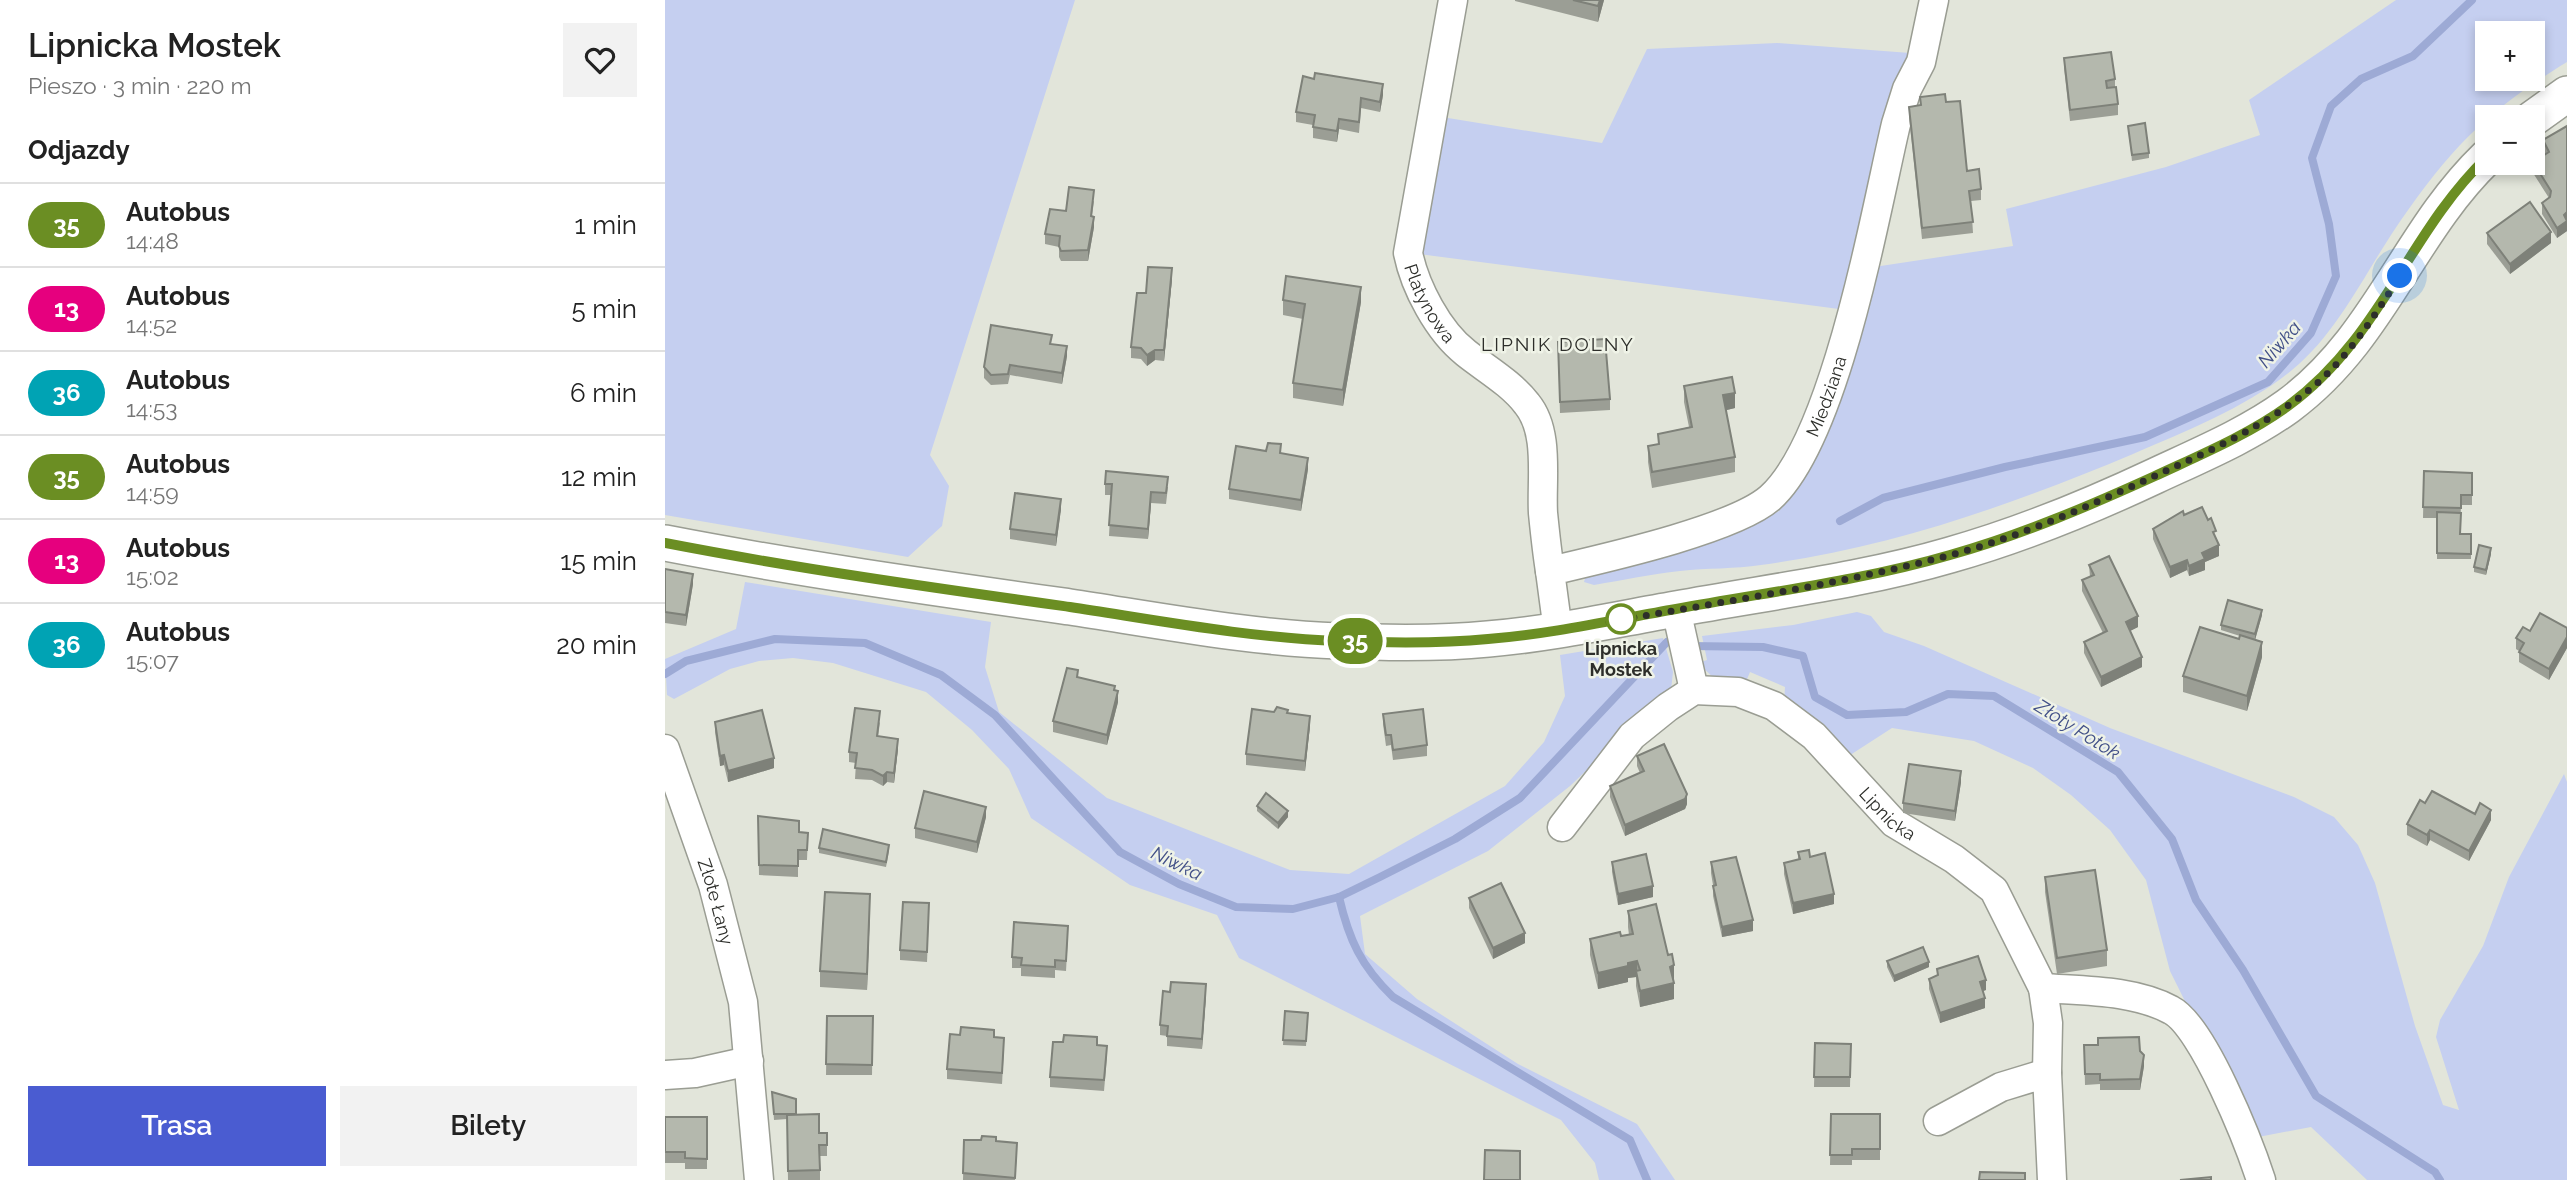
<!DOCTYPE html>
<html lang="pl">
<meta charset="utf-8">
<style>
body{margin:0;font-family:Raleway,sans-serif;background:#f2f2f2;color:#222;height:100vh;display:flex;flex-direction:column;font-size:26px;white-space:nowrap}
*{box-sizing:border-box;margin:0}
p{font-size:23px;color:#767676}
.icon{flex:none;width:38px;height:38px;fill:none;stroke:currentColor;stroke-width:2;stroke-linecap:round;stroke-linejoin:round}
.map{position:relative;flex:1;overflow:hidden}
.panel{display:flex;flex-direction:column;background:#fff;width:665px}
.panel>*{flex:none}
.badge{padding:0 14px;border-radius:23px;font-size:24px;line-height:46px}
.fabs{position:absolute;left:1810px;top:21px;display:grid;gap:14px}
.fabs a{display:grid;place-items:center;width:70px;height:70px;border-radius:0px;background:#fff;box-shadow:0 4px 10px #0003;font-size:35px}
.you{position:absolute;width:35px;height:35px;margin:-18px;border:5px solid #fff;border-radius:50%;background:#1a73e8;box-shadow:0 0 0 10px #1a73e833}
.map>.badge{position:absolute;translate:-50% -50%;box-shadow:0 0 0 4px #fff}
h2{padding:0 28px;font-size:26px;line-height:63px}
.round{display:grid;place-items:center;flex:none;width:74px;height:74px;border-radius:0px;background:#f2f2f2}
.overview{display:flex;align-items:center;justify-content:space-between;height:119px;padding:0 28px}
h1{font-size:33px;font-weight:600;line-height:52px}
.button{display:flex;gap:14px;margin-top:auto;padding:14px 28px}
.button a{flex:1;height:80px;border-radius:0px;background:#4a5cd1;color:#fff;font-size:28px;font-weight:600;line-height:80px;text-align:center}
.button a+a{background:#f2f2f2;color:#222}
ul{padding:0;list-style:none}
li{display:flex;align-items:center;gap:21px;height:84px;padding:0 28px;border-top:2px solid #e0e0e0}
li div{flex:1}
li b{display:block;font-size:26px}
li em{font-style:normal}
li .badge{min-width:77px;font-weight:700;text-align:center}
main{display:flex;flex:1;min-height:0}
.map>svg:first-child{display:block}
.green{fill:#c5cff0;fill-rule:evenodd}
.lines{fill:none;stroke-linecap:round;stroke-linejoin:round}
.stream{stroke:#9daad5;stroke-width:8}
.minor-casing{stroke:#9a9d93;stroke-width:31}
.tertiary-casing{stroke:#9a9d93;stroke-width:38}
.minor{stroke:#fff;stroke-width:28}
.tertiary{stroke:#fff;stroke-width:35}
.wall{fill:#9b9e95}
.shaded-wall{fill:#7e8179}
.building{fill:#b4b8ad;stroke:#7e8179;stroke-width:2}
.line-casing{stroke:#fff;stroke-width:16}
.line{stroke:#6b8e23;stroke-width:10}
.walk{stroke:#2d2e2a;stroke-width:7;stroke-dasharray:0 12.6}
.stop-dot{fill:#fff;stroke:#6b8e23;stroke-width:3.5}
.labels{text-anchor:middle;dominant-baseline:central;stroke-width:5;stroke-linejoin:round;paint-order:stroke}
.street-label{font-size:18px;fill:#2d2e2a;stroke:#eff3e7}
.stop-label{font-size:18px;font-weight:bold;fill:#2d2e2a;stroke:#eff3e7}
.neighbourhood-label{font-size:19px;letter-spacing:2px;fill:#2d2e2a;stroke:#eff3e7}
.water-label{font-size:19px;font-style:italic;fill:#425088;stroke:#eff3e7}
</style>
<main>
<section class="panel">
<div class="overview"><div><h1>Lipnicka Mostek</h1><p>Pieszo · 3 min · 220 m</p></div><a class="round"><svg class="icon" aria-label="heart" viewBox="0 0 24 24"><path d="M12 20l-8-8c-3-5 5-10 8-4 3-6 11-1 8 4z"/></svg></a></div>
<h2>Odjazdy</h2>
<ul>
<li><span class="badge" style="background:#6b8e23;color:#fff">35</span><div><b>Autobus</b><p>14:48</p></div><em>1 min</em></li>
<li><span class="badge" style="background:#e6007e;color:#fff">13</span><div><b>Autobus</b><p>14:52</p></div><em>5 min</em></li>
<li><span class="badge" style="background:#00a3b4;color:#fff">36</span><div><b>Autobus</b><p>14:53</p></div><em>6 min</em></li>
<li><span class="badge" style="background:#6b8e23;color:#fff">35</span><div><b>Autobus</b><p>14:59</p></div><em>12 min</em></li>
<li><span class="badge" style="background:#e6007e;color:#fff">13</span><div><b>Autobus</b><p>15:02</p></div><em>15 min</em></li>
<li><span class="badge" style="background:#00a3b4;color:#fff">36</span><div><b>Autobus</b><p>15:07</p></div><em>20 min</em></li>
</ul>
<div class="button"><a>Trasa</a><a>Bilety</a></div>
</section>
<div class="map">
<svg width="1902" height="1180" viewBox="0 0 1902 1180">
<rect width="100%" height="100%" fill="#e2e5da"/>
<g class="green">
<path d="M0,0H410L265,455L284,486L277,526L243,557L0,515Z"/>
<path d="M1731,0H1902V62C1817,114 1781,153 1726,235C1696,281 1670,335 1627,370C1582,407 1521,431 1468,454C1349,504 1225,548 1096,565C1070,569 1042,568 1015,571C987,574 958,580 929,585L919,582L921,575L1083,527L1114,511L1132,489L1171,409L1209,267L1348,246L1341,209L1501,167L1595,135L1584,100ZM1822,33H1867V79H1822Z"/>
<path d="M1112,43L1245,53L1219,122L1174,309L754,254L777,117L937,143L982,49Z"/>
<path d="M80,582L326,622L320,667L334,712L442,798L625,870L684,874L840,786L879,742L900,696L895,655L998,638L1008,672L1006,690L905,786L823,851L695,916L700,954L752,999L853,1064L972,1124L1010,1180H934L930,1163L896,1120L574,958L552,915L465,885L366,818L344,769L307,730L261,692L168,663L128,658L94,661L65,669L9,699L2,695L0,659L71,629Z"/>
<path d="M1192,612L1206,616L1219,632L1259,646L1445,728L1629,797L1669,817L1693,845L1710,883L1750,1026L1778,1105L1794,1110L1771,1037L1775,1020L1818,946L1844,877L1899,774L1902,782V1180H1702L1646,1127L1588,1138L1505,971L1481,880L1445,830L1406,795L1368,768L1309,741L1227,728L1179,759L1119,704L1120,687L1085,672L1080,684L1052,681L1033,663L1042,660L1037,636L1128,625Z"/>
</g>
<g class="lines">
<g class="stream">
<path d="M1175,521L1218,498L1340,467L1480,437L1603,382L1646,333L1671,276L1664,224L1647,158L1666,106L1696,79L1748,56L1807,0"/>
<path d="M1025,646L1098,647L1138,656L1150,697L1182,715L1241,712L1283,694L1329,696L1453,772L1507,839L1531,900L1578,970L1651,1096L1770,1172L1775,1180"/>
<path d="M0,674L21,661L110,639L200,643L276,675L330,715L455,852L514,884L571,907L628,909L674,897L715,877L790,839L855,798L1002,642"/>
<path d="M674,897C684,940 696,966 728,997L965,1140L982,1180"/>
</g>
<g class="minor-casing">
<g id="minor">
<path id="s1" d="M788,0L743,253C750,287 773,331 801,353C821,369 846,383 862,404C885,432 876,480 878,513C880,533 882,552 885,571"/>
<path d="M1011,609L1029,690"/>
<path id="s2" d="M893,631L885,571C936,559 1068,530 1105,498C1171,439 1210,213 1231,124L1242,89L1256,62L1269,0"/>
<path id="s3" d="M0,749L48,885L78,1002L94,1180"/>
<path id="s4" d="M897,827L967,736L1003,707L1029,690L1073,692L1109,706L1149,736L1229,823L1289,859L1329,890L1378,988C1420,991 1469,990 1506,1010C1538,1026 1584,1143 1596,1180"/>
<path d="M1378,988L1383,1023L1382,1073"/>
<path d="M0,1075L30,1073L84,1061"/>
<path d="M1273,1121L1336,1087L1382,1073L1387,1180"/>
</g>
</g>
<g class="tertiary-casing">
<g id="tertiary">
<path d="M1867,119L1902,94"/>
<path d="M0,543C134,569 270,588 405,607C491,620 586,638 673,641C723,643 773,644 823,639C886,634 948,620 1011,609C1102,592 1196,581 1285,555C1356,535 1424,507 1490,476C1535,455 1583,435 1623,406C1715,338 1743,233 1822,157"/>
</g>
</g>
<use href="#minor" class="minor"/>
<use href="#tertiary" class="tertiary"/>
</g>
<g class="wall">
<path d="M850,0H939L933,22L850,1Z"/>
<path d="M1399,58L1450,79V87L1453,104V115L1405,121L1399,68Z"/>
<path d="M638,76L718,95L715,112L696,108L694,133L674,129L672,142L648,138V125L631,122V112Z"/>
<path d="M1255,97L1281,102L1302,171L1316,189V200L1306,201L1308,233L1257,239L1244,117V107L1255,105Z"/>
<path d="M1463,126L1484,153V158L1467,161Z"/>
<path d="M1902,126V231L1892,238L1877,214V203L1884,198L1868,173V162L1880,155L1878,150V140Z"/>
<path d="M429,201L427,216L429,227L423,261H396L394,257V247L380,244V234L401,211Z"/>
<path d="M1822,233L1886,243L1845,274L1822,244Z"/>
<path d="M507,279L499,361L490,360L482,366L476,359L466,358V347L481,293Z"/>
<path d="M618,300L696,302L678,406L628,398V383L638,319L618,315Z"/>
<path d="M387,344L402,356L397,384L345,375L343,384L326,385L319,378V367Z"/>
<path d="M893,352L945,399V410L895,413Z"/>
<path d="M1019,386L1070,408L1061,410L1070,457V472L987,488L983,462V446L993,444V434L1024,427L1019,402Z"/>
<path d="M616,453L643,469L636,511L564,499V489Z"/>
<path d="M1759,471L1807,473V505H1796L1795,534H1806V559H1772V518H1758Z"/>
<path d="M440,484L503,487L501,504L486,503L483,539L444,536L446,495H440Z"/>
<path d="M396,509L391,546L345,539V529Z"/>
<path d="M1519,515L1551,540L1554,556L1540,562V570L1524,576L1522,570L1505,578L1488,539V529Z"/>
<path d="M1826,554L1821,575L1809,572V567Z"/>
<path d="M1424,565L1473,627L1465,631L1477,667L1436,687L1419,653V642L1438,633L1417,591V580L1425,577Z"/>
<path d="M0,569L28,584L21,626L0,623Z"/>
<path d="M1597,615L1590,640L1597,657L1582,711L1518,692V676L1574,639L1575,636L1556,630V625Z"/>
<path d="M1902,628V648L1884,680L1854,662V651L1851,649V638L1865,631Z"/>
<path d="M413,677L450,690L453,702L442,745L388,732V721Z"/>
<path d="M623,713L645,726L640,771L581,765V754Z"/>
<path d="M718,714L762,745V756L728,760L726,745L721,746L718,724Z"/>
<path d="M50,722L109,768L63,782L59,765L55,766L50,732Z"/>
<path d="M215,722L213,737L233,749L229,783L222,782L218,786L207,780L190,779L191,763L184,762V752Z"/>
<path d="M972,756L1022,804L1020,809L960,836L945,797V786L975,773L972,766Z"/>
<path d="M1296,782L1290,821L1238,813V803Z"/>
<path d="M1760,803L1810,814L1826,820L1804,861L1765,840L1762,846L1742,835V824Z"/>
<path d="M592,806L623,817L613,829L592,811Z"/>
<path d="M93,816L134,832L143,833L142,860H133V877L94,875Z"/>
<path d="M321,817L312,853L250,838V828Z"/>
<path d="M154,848L224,851L221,867L154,853Z"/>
<path d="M1133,852L1145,857L1169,904L1128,914L1119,874V863L1133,860Z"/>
<path d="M947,862L988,897L953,905L947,872Z"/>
<path d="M1046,862L1088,931L1057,937L1048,896V885L1046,873Z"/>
<path d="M1380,877L1442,950V966L1392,974L1380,892Z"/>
<path d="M804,898L860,943L828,959L804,908Z"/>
<path d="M205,909L202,990L155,987V971Z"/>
<path d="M963,911L1009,981V999L975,1007L971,986V977L963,978V982L933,989L925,955V939L956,936L964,935L963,927Z"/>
<path d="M264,914L262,962L235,960V950Z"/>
<path d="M403,936L401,971L390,970V978L356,976V968H347V957Z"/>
<path d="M1222,961L1264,967L1229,982L1222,967Z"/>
<path d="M1272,969L1321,990L1318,991L1320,1008L1275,1023L1264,989V979L1272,976Z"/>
<path d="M541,995L537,1049L502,1046V1036L495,1035V1025Z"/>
<path d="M620,1011L643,1013L641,1046L618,1045Z"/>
<path d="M162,1016H208L207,1075H161Z"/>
<path d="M329,1037L339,1049L337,1084L282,1079V1069Z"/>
<path d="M1150,1043L1186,1044L1185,1087H1149Z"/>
<path d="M432,1045L442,1056L439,1091L385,1087V1077Z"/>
<path d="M1419,1045L1475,1051L1479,1066L1475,1090H1435V1084L1420,1085Z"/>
<path d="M107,1092L131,1115L154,1133L162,1145V1156H155V1180H123L122,1119L109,1120Z"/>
<path d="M1166,1114H1215V1160H1187V1165H1165Z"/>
<path d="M0,1117H42V1169H20V1163H0Z"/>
<path d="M299,1140L331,1141L352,1153L350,1180H298Z"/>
</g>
<g class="shaded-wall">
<path d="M935,0H939L933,22V6Z"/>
<path d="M718,84V95L715,112V102Z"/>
<path d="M674,119V129L672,142V131Z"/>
<path d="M1902,212V231L1892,238V228L1899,215Z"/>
<path d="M429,217V227L423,261V250Z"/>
<path d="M1886,232V243L1845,274V264Z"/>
<path d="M507,268V279L499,361V350Z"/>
<path d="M696,287V302L678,406V390Z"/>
<path d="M402,346V356L397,384V373Z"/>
<path d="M490,350V360L482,366V355Z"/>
<path d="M1070,393V408L1058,411V395Z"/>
<path d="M643,458V469L636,511V500Z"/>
<path d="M486,492V503L483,539V529Z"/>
<path d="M396,499V509L391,546V535Z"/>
<path d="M1554,545V556L1540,562V570L1524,576V566L1537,553Z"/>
<path d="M1826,548V554L1821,575V570Z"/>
<path d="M1522,560V570L1505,578V567Z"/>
<path d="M28,574V584L21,626V615Z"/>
<path d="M1597,610V615L1590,640V634Z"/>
<path d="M1473,616V627L1461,633V622Z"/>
<path d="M1902,637V648L1884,680V669Z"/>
<path d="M1597,642V657L1582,711V696Z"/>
<path d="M1477,657V667L1436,687V677Z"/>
<path d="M453,691V702L442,745V735Z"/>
<path d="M645,716V726L640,771V761Z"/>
<path d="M233,739V749L229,783V773Z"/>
<path d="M59,755V765L55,766V756Z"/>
<path d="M109,758V768L63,782V771Z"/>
<path d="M1296,771V782L1290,821V811Z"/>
<path d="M222,772V782L218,786V776Z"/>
<path d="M1022,794V804L1020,809L960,836V825Z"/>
<path d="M321,807V817L312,853V842Z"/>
<path d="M1826,810V820L1804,861V851Z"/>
<path d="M623,811V817L613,829V823Z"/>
<path d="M1765,830V840L1762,846V835Z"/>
<path d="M988,886V897L953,905V894Z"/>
<path d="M205,894V909L202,990V974Z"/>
<path d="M1169,894V904L1128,914V903Z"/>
<path d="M1088,920V931L1057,937V927Z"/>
<path d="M860,933V943L828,959V948Z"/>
<path d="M972,961V976L971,971V977L963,978V982L933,989V973Z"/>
<path d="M1264,962V967L1229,982V976Z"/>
<path d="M1009,965V981L1005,982V967Z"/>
<path d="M1321,980V990L1315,992V982Z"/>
<path d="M1009,983V999L975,1007V991Z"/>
<path d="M541,984V995L537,1049V1039Z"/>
<path d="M1320,998V1008L1275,1023V1013Z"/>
<path d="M1479,1055V1066L1475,1090V1079Z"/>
</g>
<g class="building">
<path d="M908,0H935L933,6Z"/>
<path d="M1446,52L1450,79L1441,81L1442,88L1451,87L1453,104L1405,110L1399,58Z"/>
<path d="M650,73L718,84L715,102L696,98L694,122L674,119L672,131L648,127L650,115L631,112L638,76L649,79Z"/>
<path d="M1280,94L1281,102L1295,101L1302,171L1314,169L1316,189L1304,191L1308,222L1257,228L1244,107L1256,105L1255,97Z"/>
<path d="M1480,123L1484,153L1467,155L1463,126Z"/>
<path d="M1902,126V212L1899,215L1902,221L1892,228L1877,203L1885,197L1886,191L1868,162L1884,152L1878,140Z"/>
<path d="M404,187L429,190L426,216L429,217L423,250L396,251L394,246L395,236L380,234L385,209L401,211Z"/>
<path d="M1865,202L1886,232L1845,264L1822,233Z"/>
<path d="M483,267L507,268L499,350H490L482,355L476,348L466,347L472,293H481Z"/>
<path d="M621,276L696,287L678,390L628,383L640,304L618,300Z"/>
<path d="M326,325L387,335L385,344L402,346L397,373L345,365L343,374L326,375L319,367Z"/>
<path d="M940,339L945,399L895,402L893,342Z"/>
<path d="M1067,377L1070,393L1058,395L1070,457L987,472L983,446L994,444L993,434L1027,427L1019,386Z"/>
<path d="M603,443L616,444L615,453L643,458L636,500L564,489L571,446L601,451Z"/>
<path d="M441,471L503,477L501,493L486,492L483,529L444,525L447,484H440Z"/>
<path d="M1759,471L1807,473V495H1796V508L1758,507Z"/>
<path d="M350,493L396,499L391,535L345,529Z"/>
<path d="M1537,507L1543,520L1546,518L1551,531L1548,532L1554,545L1537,553L1540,559L1524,566L1522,560L1505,567L1488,529L1518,511L1519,515Z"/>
<path d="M1772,512L1796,513L1795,534H1806V554L1772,553Z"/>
<path d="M1814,545L1826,548L1821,570L1809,567Z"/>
<path d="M1444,556L1473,616L1461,622L1477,657L1436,677L1419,642L1442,631L1417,580L1429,575L1424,565Z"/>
<path d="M0,569L28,574L21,615L0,612Z"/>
<path d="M1563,600L1597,610L1590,634L1556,625Z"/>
<path d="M1875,613L1902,628V637L1884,669L1854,652L1859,643L1851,638L1858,627L1865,631Z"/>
<path d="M1535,627L1574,639L1575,635L1597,642L1582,696L1518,676Z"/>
<path d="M402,668L413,670L412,677L450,686L449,690L453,691L442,735L388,721Z"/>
<path d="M612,707L623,710L622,713L645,716L640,761L581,754L587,709L609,712Z"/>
<path d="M190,708L215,711L212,736L233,739L229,773L222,772L218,776L207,770L190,768L192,753L184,752Z"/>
<path d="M758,709L762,745L728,750L726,735H721L718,714Z"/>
<path d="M97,710L109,758L63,771L59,755L55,756L50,722Z"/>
<path d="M999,744L1022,794L1020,799L960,825L945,786L979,771L972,756Z"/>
<path d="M1244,764L1296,771L1290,811L1238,803Z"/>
<path d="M259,791L321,807L312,842L250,828Z"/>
<path d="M1767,791L1810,814L1815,803L1826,810L1804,851L1765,830L1762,835L1742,824L1755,800L1760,803Z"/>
<path d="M601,793L623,811L613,823L592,806Z"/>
<path d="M93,816L134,821V832L143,833L142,850H133V866L94,865Z"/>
<path d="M158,829L224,845L221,862L154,848Z"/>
<path d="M1144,850L1145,857L1160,853L1169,894L1128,903L1119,863L1135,859L1133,852Z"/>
<path d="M981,854L988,886L953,894L947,862Z"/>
<path d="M1071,857L1088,920L1057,927L1048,886L1051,885L1046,862Z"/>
<path d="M1430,870L1442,950L1392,958L1380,877Z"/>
<path d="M836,883L860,933L828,948L804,898Z"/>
<path d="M160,892L205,894L202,974L155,971Z"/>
<path d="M238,902L264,903L262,952L235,950Z"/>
<path d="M991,904L1003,955L1007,954L1009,965L1005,967L1009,983L975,991L971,971L975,970L972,961L963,963V966L933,973L925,939L955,932L956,936L968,934L963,911Z"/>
<path d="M349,922L403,926L401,961L390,960V967L356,965L357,958L347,957Z"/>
<path d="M1258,947L1264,962L1229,976L1222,961Z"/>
<path d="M1313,956L1321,980L1315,982L1320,998L1275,1013L1264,979L1273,975L1272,969Z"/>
<path d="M506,982L541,984L537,1039L502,1036L503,1026L495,1025L498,991L505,992Z"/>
<path d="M620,1011L643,1013L641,1041L618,1040Z"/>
<path d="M162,1016H208L207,1065L161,1064Z"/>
<path d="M296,1027L329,1030V1037L339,1038L337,1073L282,1069L285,1034L295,1035Z"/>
<path d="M399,1035L432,1037V1045L442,1046L439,1080L385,1077L388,1042H398Z"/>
<path d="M1474,1037L1475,1051L1479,1055L1475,1079L1435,1080V1074H1420L1419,1045H1433V1038Z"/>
<path d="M1150,1043L1186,1044L1185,1077H1149Z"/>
<path d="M107,1092L131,1099V1114H109Z"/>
<path d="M154,1114V1133H162V1145H154L155,1170L123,1171L122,1115Z"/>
<path d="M1166,1114H1215V1149H1187V1155H1165Z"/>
<path d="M0,1117H42V1159L20,1158V1152H0Z"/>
<path d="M317,1136L331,1137V1141L352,1143L350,1178L298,1173L299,1140H316Z"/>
<path d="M820,1150L855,1151V1180H819Z"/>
<path d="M1315,1172L1360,1173V1180H1314Z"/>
<path d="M1546,1177V1180H1515Z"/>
</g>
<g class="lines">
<g class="line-casing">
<path id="line" d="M0,543C134,569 270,588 405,607C491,620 586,638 673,641C723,643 773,644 823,639C886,634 948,620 1011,609C1102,592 1196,581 1285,555C1356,535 1424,506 1490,476C1535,455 1583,435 1623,406C1717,337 1743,233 1822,157"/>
</g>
<use href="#line" class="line"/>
<path class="walk" d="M956,619L944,622C1056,602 1171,585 1282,556C1355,537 1426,505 1494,474C1549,449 1604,424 1650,385C1685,355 1710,315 1735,276"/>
</g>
<circle class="stop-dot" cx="956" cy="619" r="14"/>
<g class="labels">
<g class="street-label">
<text stroke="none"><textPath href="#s1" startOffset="312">Platynowa</textPath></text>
<text stroke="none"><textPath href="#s2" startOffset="411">Miedziana</textPath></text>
<text stroke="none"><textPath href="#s4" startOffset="432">Lipnicka</textPath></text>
<text stroke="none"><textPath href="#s3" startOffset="161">Złote Łany</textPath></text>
</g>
<g class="stop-label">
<text x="956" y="648">Lipnicka<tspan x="956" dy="21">Mostek</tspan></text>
</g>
<g class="neighbourhood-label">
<text x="893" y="344">LIPNIK DOLNY</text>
</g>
<g class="water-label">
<text transform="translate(1614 344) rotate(-49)">Niwka</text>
<text transform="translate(1413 729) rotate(32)">Złoty Potok</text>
<text transform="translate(512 863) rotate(26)">Niwka</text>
</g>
</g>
</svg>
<div class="fabs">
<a>+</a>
<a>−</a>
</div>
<div class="you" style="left:1735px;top:276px"></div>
<b class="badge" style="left:690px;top:641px;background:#6b8e23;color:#fff">35</b>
</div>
</main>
